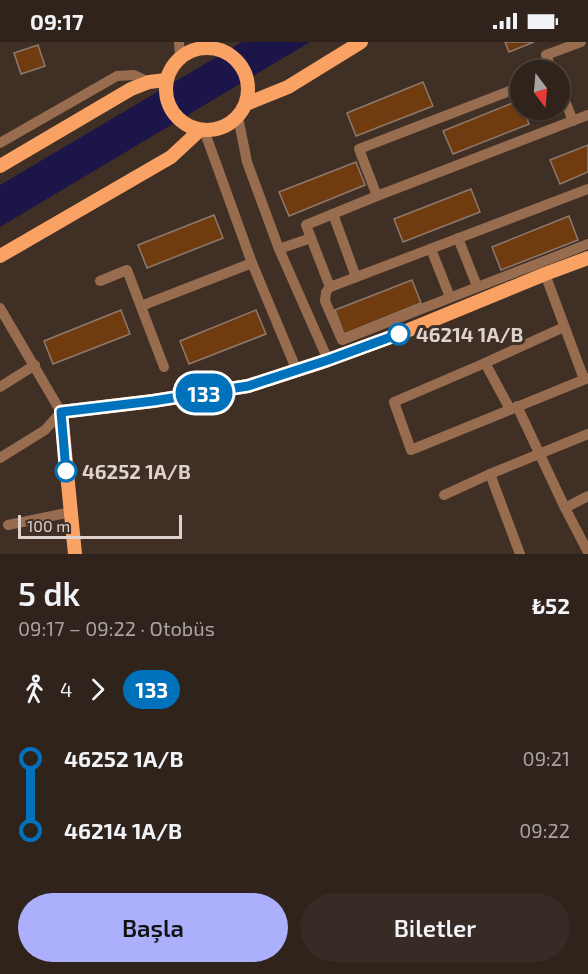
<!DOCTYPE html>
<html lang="tr">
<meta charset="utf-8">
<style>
body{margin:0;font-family:"Exo 2",sans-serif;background:#382b25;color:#f1f3f6;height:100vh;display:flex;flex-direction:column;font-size:22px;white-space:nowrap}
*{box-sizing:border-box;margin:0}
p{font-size:20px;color:#a8a4a3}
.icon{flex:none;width:33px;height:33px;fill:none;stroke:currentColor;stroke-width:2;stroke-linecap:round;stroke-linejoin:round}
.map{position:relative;height:512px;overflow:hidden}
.side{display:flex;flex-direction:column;background:#30231c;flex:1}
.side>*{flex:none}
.badge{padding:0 12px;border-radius:20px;font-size:21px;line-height:39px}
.needle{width:39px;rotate:164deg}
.buttons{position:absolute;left:510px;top:18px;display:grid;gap:12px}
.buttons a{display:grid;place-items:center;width:60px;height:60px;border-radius:50%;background:#30231c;box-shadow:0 2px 4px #0004,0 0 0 2px #4b403b;font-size:30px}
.scale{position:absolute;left:18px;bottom:15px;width:164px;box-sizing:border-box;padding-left:6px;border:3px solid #ddd2cc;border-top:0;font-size:16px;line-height:21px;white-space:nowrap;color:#ddd2cc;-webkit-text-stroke:4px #402f25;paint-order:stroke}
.map>.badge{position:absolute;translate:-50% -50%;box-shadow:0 0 0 3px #fff}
.legs{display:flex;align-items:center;gap:9px;height:66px;padding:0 18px;font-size:20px}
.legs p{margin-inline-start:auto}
.headline{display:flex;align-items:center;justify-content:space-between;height:102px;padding:0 18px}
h1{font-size:33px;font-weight:600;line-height:45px}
.primary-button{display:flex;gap:12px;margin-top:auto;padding:12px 18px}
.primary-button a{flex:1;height:69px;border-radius:36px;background:#acaffb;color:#111;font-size:24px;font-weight:600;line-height:69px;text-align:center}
.primary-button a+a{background:#382b25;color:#f1f3f6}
ul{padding:0 18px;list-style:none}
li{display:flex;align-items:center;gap:21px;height:72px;font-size:22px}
li i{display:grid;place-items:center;width:9px;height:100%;margin:0 8px;background:currentColor}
li i::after{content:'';width:15px;height:15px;margin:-8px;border:4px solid;border-radius:50%;background:#30231c}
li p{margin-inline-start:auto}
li:first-child i{background:linear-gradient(#0000 50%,currentColor 0)}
li:last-child i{background:linear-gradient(currentColor 50%,#0000 0)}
.status{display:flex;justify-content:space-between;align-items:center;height:42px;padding:0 30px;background:#30231c;direction:ltr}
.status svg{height:16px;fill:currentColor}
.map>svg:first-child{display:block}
.water{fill:#1b154a}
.building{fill:#713b10;stroke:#8d7a6e;stroke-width:1.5}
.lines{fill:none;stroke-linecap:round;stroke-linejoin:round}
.minor{stroke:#976c4f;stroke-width:10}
.major{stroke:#faa264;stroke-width:14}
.line-1-casing{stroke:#fff;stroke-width:14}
.line-1{stroke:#0072bc;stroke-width:9}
.stop-1-dot{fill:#fff;stroke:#0072bc;stroke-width:3}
.labels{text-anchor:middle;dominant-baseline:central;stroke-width:6;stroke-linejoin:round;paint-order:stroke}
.stop-label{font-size:20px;font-weight:bold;fill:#ddd2cc;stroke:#402f25;text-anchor:start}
</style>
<div class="status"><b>09:17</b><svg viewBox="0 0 49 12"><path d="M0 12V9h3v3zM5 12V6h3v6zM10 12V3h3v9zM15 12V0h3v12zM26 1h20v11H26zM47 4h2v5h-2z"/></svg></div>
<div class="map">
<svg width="588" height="512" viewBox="0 0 588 512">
<rect width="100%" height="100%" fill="#402f25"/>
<path class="water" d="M242,0H310L0,185V143Z"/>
<g class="building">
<path d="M505,0H534L509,10Z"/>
<path d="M38,3L45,24L21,32L14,11Z"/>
<path d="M423,40L433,64L356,94L347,71Z"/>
<path d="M520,58V68H524L529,82L453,112L443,89Z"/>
<path d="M588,103V130L560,142L550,118Z"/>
<path d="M356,120L365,143L289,174L279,150Z"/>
<path d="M471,147L480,170L403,200L394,177Z"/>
<path d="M214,173L223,196L147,226L138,203Z"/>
<path d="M569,174L578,198L501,228L492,205Z"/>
<path d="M412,238L421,261L344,292L335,268Z"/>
<path d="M121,268L130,292L53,322L44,299Z"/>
<path d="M256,268L266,292L189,322L180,299Z"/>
</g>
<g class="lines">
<g class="minor">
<path d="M179,0L180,15"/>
<path d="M203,0L206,6"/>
<path d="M552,28L546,13L581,0"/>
<path d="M560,46L573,79"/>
<path d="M588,73L377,154L306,183L330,245L588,147"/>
<path d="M238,75L247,120L279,207L328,318"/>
<path d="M204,88L252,221L297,329"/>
<path d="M0,101L117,34L134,33L149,40"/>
<path d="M377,154L359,107L520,45"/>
<path d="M333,172L356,235"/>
<path d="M458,196L477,244"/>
<path d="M279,207L311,196"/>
<path d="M431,207L450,255"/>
<path d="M545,232L584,337"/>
<path d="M100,239L127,228L164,325"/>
<path d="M330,245L326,250L325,259L342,298L588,202"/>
<path d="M141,264L252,221"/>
<path d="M0,266L61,370L45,388L0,416"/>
<path d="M564,285L485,321L394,360L411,408L588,336"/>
<path d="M485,321L510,367"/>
<path d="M0,345L35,323"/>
<path d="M517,364L565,466L588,510"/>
<path d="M444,453L490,432"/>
<path d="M565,466L588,454"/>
<path d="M8,483L71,470"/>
<path d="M520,512L490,432L588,392"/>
</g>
<g class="major">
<circle cx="207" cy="47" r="41"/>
<path d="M246,62L288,45L361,0"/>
<path d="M0,124L131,47L149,40L166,38"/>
<path d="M0,214L171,115L200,88"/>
<path d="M75,512L61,370L153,359L248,344L328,318L399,292L545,232L588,216"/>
</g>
</g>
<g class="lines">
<g class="line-1-casing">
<path id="line-1" d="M66,429L61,370L153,359L248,344L328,318L399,292"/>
</g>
<use href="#line-1" class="line-1"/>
</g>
<g class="stop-1-dot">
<circle cx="399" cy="292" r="10"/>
<circle cx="66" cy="429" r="10"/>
</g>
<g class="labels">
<g class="stop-label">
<text x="416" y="292">46214 1A/B</text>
<text x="82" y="429">46252 1A/B</text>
</g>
</g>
</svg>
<div class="buttons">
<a><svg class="needle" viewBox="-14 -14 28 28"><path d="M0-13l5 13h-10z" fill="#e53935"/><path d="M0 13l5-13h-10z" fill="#a8a4a3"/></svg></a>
</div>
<div class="scale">100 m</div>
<b class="badge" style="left:204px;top:351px;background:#0072bc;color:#fff">133</b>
</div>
<section class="side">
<div class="headline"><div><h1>5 dk</h1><p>09:17 – 09:22 · Otobüs</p></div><b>₺52</b></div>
<div class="legs"><svg class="icon" aria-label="walk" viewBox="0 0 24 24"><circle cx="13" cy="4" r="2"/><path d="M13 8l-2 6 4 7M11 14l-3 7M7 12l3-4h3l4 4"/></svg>4<svg class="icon" aria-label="forward" viewBox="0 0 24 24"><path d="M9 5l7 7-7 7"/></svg><b class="badge" style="background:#0072bc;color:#fff">133</b></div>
<ul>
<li><i style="color:#0072bc"></i><b>46252 1A/B</b><p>09:21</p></li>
<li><i style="color:#0072bc"></i><b>46214 1A/B</b><p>09:22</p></li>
</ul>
<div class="primary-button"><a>Başla</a><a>Biletler</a></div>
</section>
